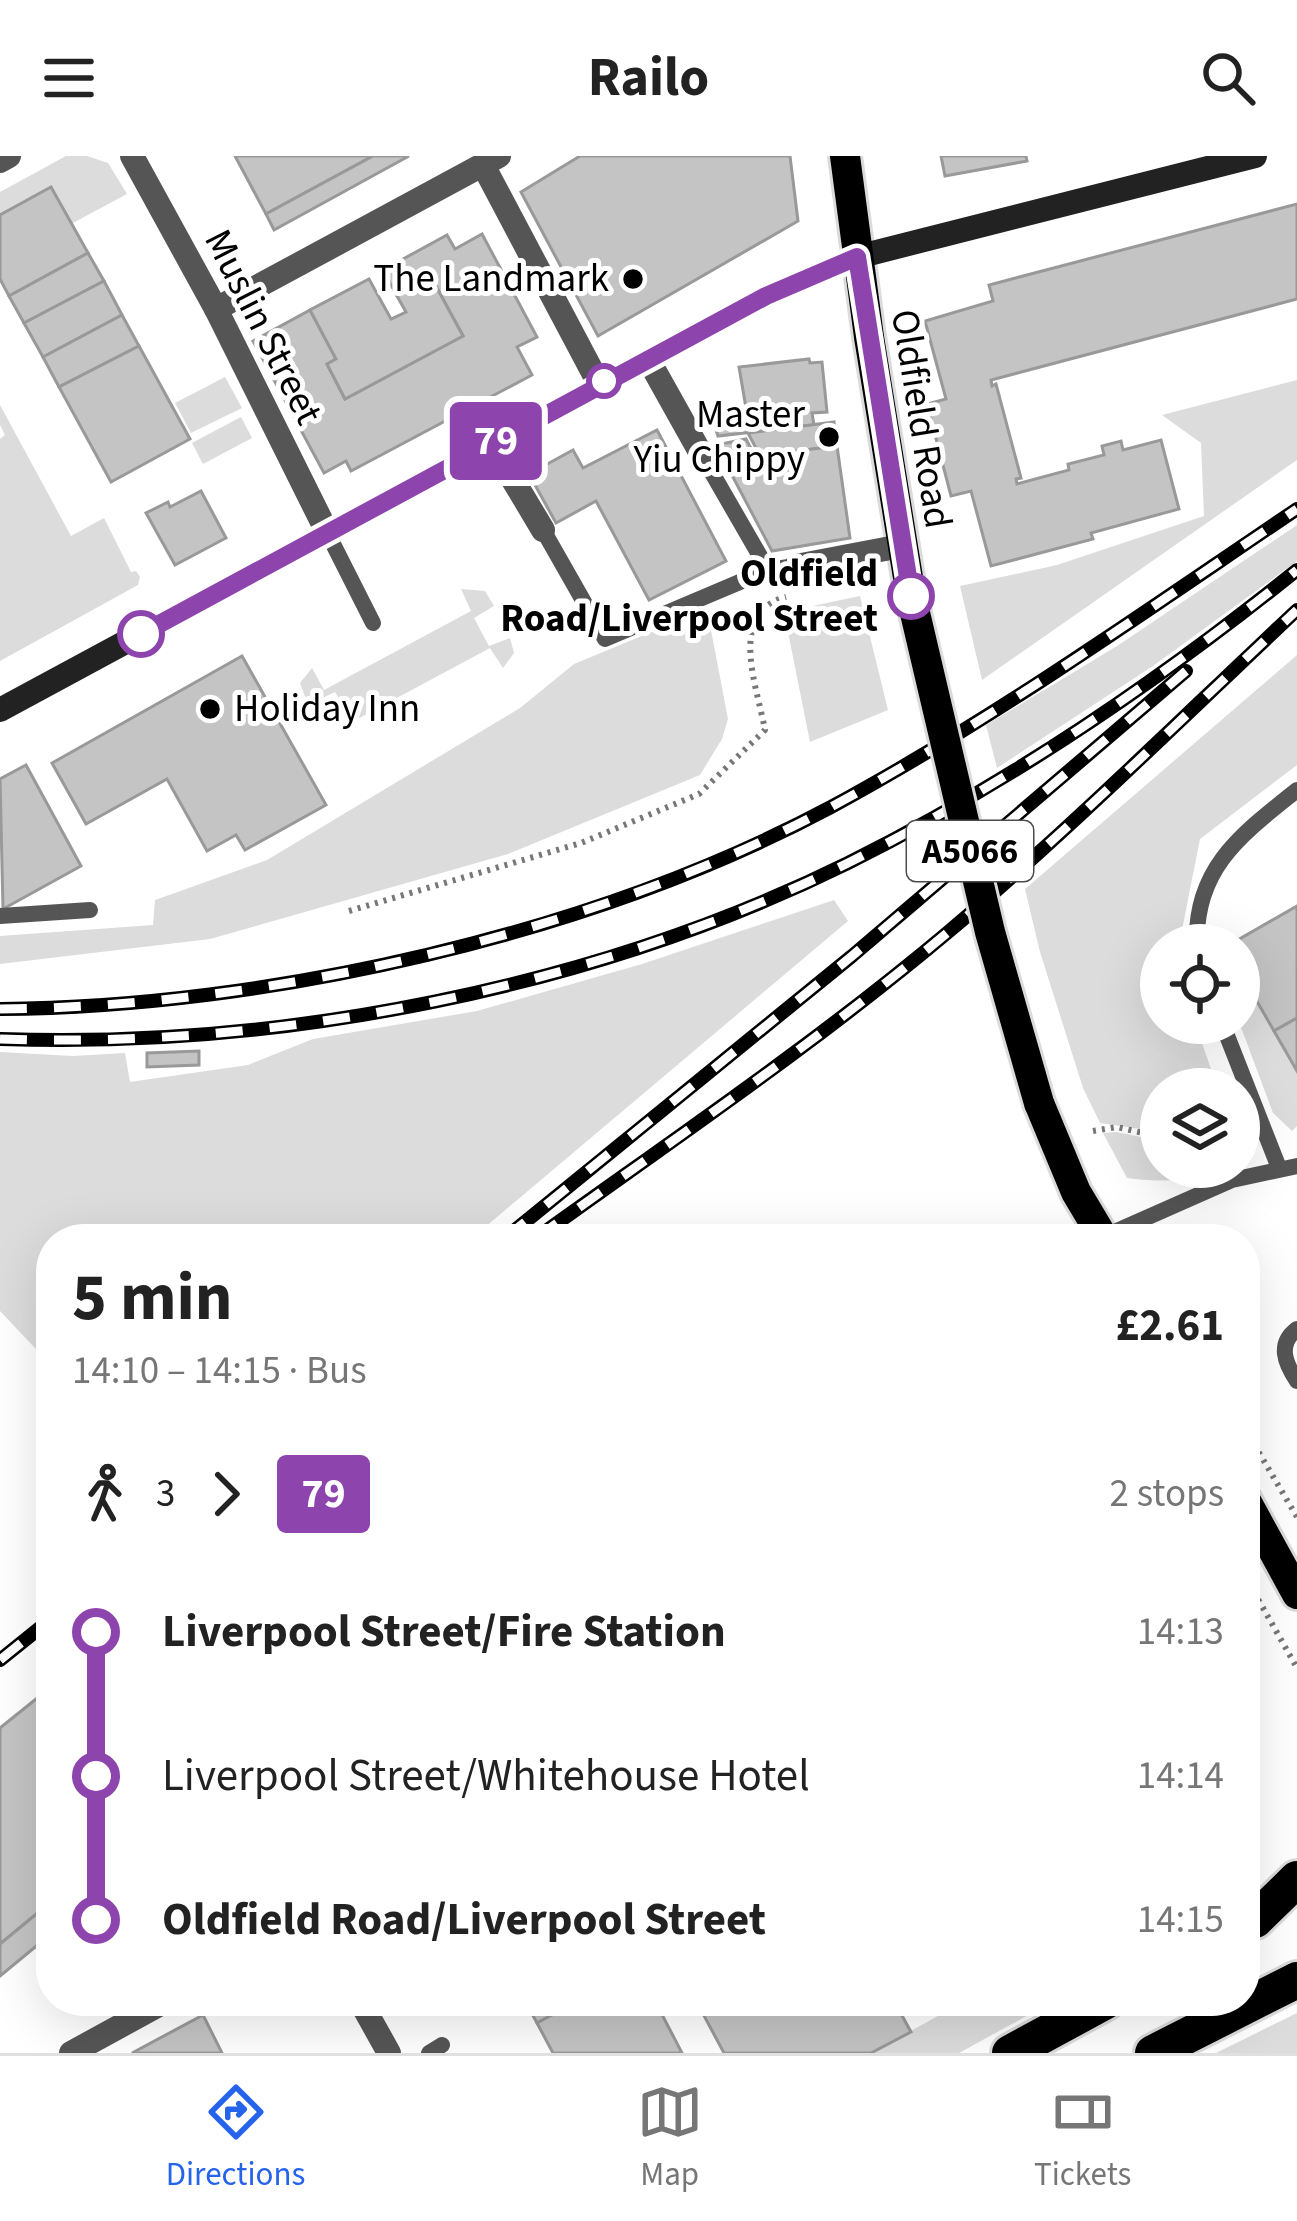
<!DOCTYPE html>
<meta charset="utf-8">
<style>
body{margin:0;font-family:"Source Sans 3",sans-serif;background:#f6f6f6;color:#222;height:100vh;display:flex;flex-direction:column;font-size:45px;white-space:nowrap}
*{box-sizing:border-box;margin:0}
p{font-size:39px;color:#767676}
.icon{flex:none;width:66px;height:66px;fill:none;stroke:currentColor;stroke-width:2;stroke-linecap:round;stroke-linejoin:round}
.map{position:relative;flex:1;overflow:hidden}
.side{position:absolute;left:36px;top:1068px;width:1224px;height:792px;display:flex;flex-direction:column;background:#fff;border-radius:48px;box-shadow:0 12px 48px #0002}
.side>*{flex:none}
.badge{padding:0 24px;border-radius:9px;font-size:42px;line-height:78px}
.fabs{position:absolute;left:1140px;top:768px;display:grid;gap:24px}
.fabs a{display:grid;place-items:center;width:120px;height:120px;border-radius:50%;background:#fff;box-shadow:0 12px 48px #0002;font-size:60px}
.map>.badge{position:absolute;translate:-50% -50%;box-shadow:0 0 0 6px #fff}
.legs{display:flex;align-items:center;gap:18px;height:132px;padding:0 36px;font-size:39px}
.legs p{margin-inline-start:auto}
.head{display:flex;align-items:center;justify-content:space-between;height:204px;padding:0 36px}
h1{font-size:66px;font-weight:700;line-height:90px}
ul{padding:0 36px;list-style:none}
li{display:flex;align-items:center;gap:42px;height:144px;font-size:45px}
li i{display:grid;place-items:center;width:18px;height:100%;margin:0 15px;background:currentColor}
li i::after{content:'';width:30px;height:30px;margin:-15px;border:9px solid;border-radius:50%;background:#fff}
li p{margin-inline-start:auto}
li:first-child i{background:linear-gradient(#0000 50%,currentColor 0)}
li:last-child i{background:linear-gradient(currentColor 50%,#0000 0)}
header{display:flex;justify-content:space-between;align-items:center;height:156px;padding:0 36px;background:#fff;font-size:54px;font-weight:700}
.dock{display:flex;justify-content:space-around;align-items:center;height:168px;border-top:3px solid #e0e0e0;background:#fff;font-size:33px;color:#767676}
.dock a{display:grid;justify-items:center;gap:6px}
.dock .current{color:#2563eb}
.map>svg:first-child{display:block}
.green{fill:#dcdcdc}
.building{fill:#c4c4c4;stroke:#999;stroke-width:3}
.lines{fill:none;stroke-linecap:round;stroke-linejoin:round}
.primary-casing{stroke:#dbdbdb;stroke-width:36}
.highway-casing{stroke:#dbdbdb;stroke-width:42}
.path{stroke:#777;stroke-width:6;stroke-dasharray:3 6;stroke-linecap:butt}
.lane{stroke:#555;stroke-width:16}
.street{stroke:#555;stroke-width:24}
.secondary{stroke:#222;stroke-width:24}
.primary{stroke:#000;stroke-width:30}
.highway{stroke:#000;stroke-width:36}
.rail-casing{stroke:#000;stroke-width:14}
.rail{stroke:#fff;stroke-width:9;stroke-dasharray:27;stroke-linecap:butt}
.primary-bridge-casing{stroke:#dbdbdb;stroke-width:36;stroke-linecap:butt}
.primary-bridge{stroke:#000;stroke-width:30}
.line-1-casing{stroke:#fff;stroke-width:27}
.line-1{stroke:#8e44ad;stroke-width:18}
.poi-dot{fill:#000;stroke:#fff;stroke-width:4.5}
.stop-1-dot{fill:#fff;stroke:#8e44ad;stroke-width:6}
.labels{text-anchor:middle;dominant-baseline:central;stroke-width:10;stroke-linejoin:round;paint-order:stroke}
.shield{fill:#fff;stroke:#4c4c4c;stroke-width:3}
.shield-label{font-size:36px;font-weight:bold;fill:#000}
.poi-label{font-size:39px;fill:#000;stroke:#fff;text-anchor:end}
.street-label{font-size:39px;fill:#000;stroke:#fff}
.stop-label{font-size:39px;font-weight:bold;fill:#000;stroke:#fff;text-anchor:end}
</style>
<header><svg class="icon" aria-label="menu" viewBox="0 0 24 24"><path d="M4 6h16M4 12h16M4 18h16"/></svg>Railo<svg class="icon" aria-label="search" viewBox="0 0 24 24"><circle cx="10" cy="10" r="6"/><path d="M15 15l6 6"/></svg></header>
<div class="map">
<svg width="1297" height="1897" viewBox="0 0 1297 1897">
<rect width="100%" height="100%" fill="#fff"/>
<g class="green">
<path d="M66,0H87L108,7L127,38L71,68L0,59V36Z"/>
<path d="M225,221L242,252L191,277L175,247Z"/>
<path d="M1297,224V304L982,524L960,430L1057,409L1204,360L1201,287L1162,259Z"/>
<path d="M0,249L71,380L104,362L131,416L136,415L140,421L138,429L0,505V283L5,279L0,269Z"/>
<path d="M241,261L252,282L203,308L192,287Z"/>
<path d="M1297,369V405L1153,510L997,612L986,569L1117,490Z"/>
<path d="M461,433L485,435L494,450L474,462L489,490L510,482L514,497L503,512L490,492L352,566L335,536L308,549L300,527L312,512L324,534L471,455Z"/>
<path d="M860,440L888,554L810,586L784,456Z"/>
<path d="M707,453L728,563L722,583L700,619L508,698L210,783L0,808V780L153,769L155,744L267,704L520,552L574,508Z"/>
<path d="M1297,499V609L1200,683L1179,789H1161V867H1195L1218,933H1161V976L1100,967L1083,932L1040,796L1025,733Z"/>
<path d="M834,744L848,765L471,1083H51V1209L0,1155V896L73,900L125,897L130,926L248,909L313,883L477,855L642,808Z"/>
<path d="M1239,814L1297,915V970L1292,975L1273,957L1239,866Z"/>
<path d="M1116,976L1161,985V1011H1205C1184,1029 1152,1025 1127,1022L1103,977Z"/>
<path d="M965,1845H1054L959,1897H871Z"/>
<path d="M1297,1857V1897H1216Z"/>
</g>
<g class="building">
<path d="M235,0H373L266,58Z"/>
<path d="M373,0H409L274,74L266,58Z"/>
<path d="M580,0H790L798,65L598,180L521,36Z"/>
<path d="M941,0H1026L1027,5L945,20Z"/>
<path d="M51,31L88,97L9,140L0,123V59Z"/>
<path d="M1297,48V143L991,224L992,230L996,228L1021,322L1016,323L1017,328L1069,314L1068,308L1104,299L1102,290L1121,285L1123,294L1161,284L1179,353L1091,377L1093,383L991,410L971,335L951,340L927,248L946,243L925,165L993,145L989,129Z"/>
<path d="M482,78L537,181L517,191L532,219L351,315L346,305L324,317L253,185L310,154L336,203L327,208L345,243L463,180L431,121L397,140L383,114L447,79L455,93Z"/>
<path d="M88,97L104,125L24,167L9,140Z"/>
<path d="M431,121L463,180L345,243L327,208L336,203L310,154L369,123L391,163L406,156L397,140Z"/>
<path d="M104,125L122,159L43,201L24,167Z"/>
<path d="M122,159L139,190L59,231L43,201Z"/>
<path d="M139,190L190,283L111,326L59,231Z"/>
<path d="M809,203L810,207L822,206L827,256L812,257L814,269L718,280L710,255L746,252L739,211Z"/>
<path d="M834,266L837,290L760,300L748,277Z"/>
<path d="M657,274L726,405L649,444L596,345L556,367L529,318L573,294L583,312Z"/>
<path d="M746,283L755,300L837,290L850,382L772,395L716,289Z"/>
<path d="M201,335L226,382L175,409L146,357L168,346L170,351Z"/>
<path d="M242,500L326,649L245,694L236,679L207,695L167,623L86,668L52,607Z"/>
<path d="M26,609L81,710L3,753L0,623Z"/>
<path d="M1297,750V862L1274,875L1239,814V789H1229Z"/>
<path d="M1297,862V915L1274,875Z"/>
<path d="M199,895V909L147,911V897Z"/>
<path d="M51,1531V1746L0,1788V1572Z"/>
<path d="M51,1746V1778L0,1820V1788Z"/>
<path d="M525,1845H578L537,1867Z"/>
<path d="M578,1845H655L682,1897H553L537,1867Z"/>
<path d="M723,1845H894L911,1876L871,1897H724L702,1856Z"/>
<path d="M203,1859L222,1897H132Z"/>
</g>
<g class="lines">
<g class="primary-casing">
<g id="primary">
<path d="M845,0L869,181L911,440"/>
<path d="M1039,947L1076,1036L1104,1083"/>
<path d="M1245,1343L1297,1438"/>
</g>
</g>
<g class="highway-casing">
<g id="highway">
<path d="M1255,1764L1297,1723"/>
<path d="M1010,1897L1106,1845"/>
<path d="M1153,1897L1297,1824"/>
</g>
</g>
<g class="path">
<path d="M349,755L581,687L699,638L765,574C757,530 727,456 786,441"/>
<path d="M1093,975L1117,971L1161,981"/>
<path d="M1245,1273L1297,1361"/>
<path d="M1245,1420L1297,1512"/>
</g>
<g class="lane">
<path d="M700,296L768,414"/>
<path d="M543,374L605,483L768,414L796,410"/>
<path d="M327,376L373,467"/>
<path d="M0,760L90,754"/>
<path d="M1197,789C1194,712 1242,678 1297,634"/>
<path d="M1222,867L1279,1012"/>
<path d="M1103,1081L1232,1024L1297,1010"/>
<path d="M1297,1173C1277,1188 1285,1207 1297,1225"/>
<path d="M429,1897L442,1889"/>
</g>
<g class="street">
<path d="M132,0L216,153L327,376"/>
<path d="M0,5L9,0"/>
<path d="M483,9L599,228"/>
<path d="M216,153L499,0"/>
<path d="M648,203L700,296"/>
<path d="M491,287L543,374"/>
<path d="M796,410L901,390"/>
<path d="M360,1845L389,1897"/>
<path d="M71,1897L166,1845"/>
</g>
<path class="secondary" d="M0,554L766,140L857,101L1255,0"/>
<use href="#primary" class="primary"/>
<use href="#highway" class="highway"/>
<g class="rail-casing">
<g id="rail">
<path d="M0,853C269,851 593,778 831,651C994,563 1144,456 1297,353"/>
<path d="M0,883C281,893 595,832 848,707C1007,628 1159,525 1297,414"/>
<path d="M504,1083L852,800L1186,515"/>
<path d="M535,1083C674,983 816,887 947,777C1068,675 1181,563 1297,454"/>
<path d="M0,1504L51,1463"/>
</g>
</g>
<use href="#rail" class="rail"/>
<g class="primary-bridge-casing">
<path id="primary-bridge" d="M911,440L990,776L1039,947"/>
</g>
<use href="#primary-bridge" class="primary-bridge"/>
</g>
<g class="lines">
<g class="line-1-casing">
<path id="line-1" d="M141,478L766,140L857,101L911,440"/>
</g>
<use href="#line-1" class="line-1"/>
</g>
<g class="poi-dot">
<circle cx="633" cy="123" r="12"/>
<circle cx="829" cy="281" r="12"/>
<circle cx="210" cy="553" r="12"/>
</g>
<g class="stop-1-dot">
<circle cx="604" cy="225" r="15"/>
<circle cx="911" cy="440" r="21"/>
<circle cx="141" cy="478" r="21"/>
</g>
<g class="labels">
<rect class="shield" x="907" y="665" width="126" height="60" rx="9"/>
<g class="shield-label">
<text x="970" y="695">A5066</text>
</g>
<g class="poi-label">
<text x="609" y="123">The Landmark</text>
<text x="805" y="259">Master<tspan x="805" dy="45">Yiu Chippy</tspan></text>
<text x="234" y="553" text-anchor="start">Holiday Inn</text>
</g>
<g class="street-label">
<text transform="translate(263 171) rotate(63)">Muslin Street</text>
<text transform="translate(921 263) rotate(81)">Oldfield Road</text>
</g>
<g class="stop-label">
<text x="878" y="418">Oldfield<tspan x="878" dy="45">Road/Liverpool Street</tspan></text>
</g>
</g>
</svg>
<div class="fabs">
<a><svg class="icon" aria-label="locate" viewBox="0 0 24 24"><circle cx="12" cy="12" r="6"/><path d="M12 2v4M12 18v4M2 12h4M18 12h4"/></svg></a>
<a><svg class="icon" aria-label="layers" viewBox="0 0 24 24"><path d="M12 4l9 5-9 5-9-5zM3 14l9 5 9-5"/></svg></a>
</div>
<b class="badge" style="left:496px;top:285px;background:#8e44ad;color:#fff">79</b>
<section class="side">
<div class="head"><div><h1>5 min</h1><p>14:10 – 14:15 · Bus</p></div><b>£2.61</b></div>
<div class="legs"><svg class="icon" aria-label="walk" viewBox="0 0 24 24"><circle cx="13" cy="4" r="2"/><path d="M13 8l-2 6 4 7M11 14l-3 7M7 12l3-4h3l4 4"/></svg>3<svg class="icon" aria-label="forward" viewBox="0 0 24 24"><path d="M9 5l7 7-7 7"/></svg><b class="badge" style="background:#8e44ad;color:#fff">79</b><p>2 stops</p></div>
<ul>
<li><i style="color:#8e44ad"></i><b>Liverpool Street/Fire Station</b><p>14:13</p></li>
<li><i style="color:#8e44ad"></i><span>Liverpool Street/Whitehouse Hotel</span><p>14:14</p></li>
<li><i style="color:#8e44ad"></i><b>Oldfield Road/Liverpool Street</b><p>14:15</p></li>
</ul>
</section>
</div>
<nav class="dock">
<a class="current"><svg class="icon" aria-label="directions" viewBox="0 0 24 24"><path d="M12 3l9 9-9 9-9-9zM9 14v-3h6M13 9l2 2-2 2"/></svg>Directions</a>
<a><svg class="icon" aria-label="map" viewBox="0 0 24 24"><path d="M3 6l6-2 6 2 6-2v14l-6 2-6-2-6 2zM9 4v14M15 6v14"/></svg>Map</a>
<a><svg class="icon" aria-label="tickets" viewBox="0 0 24 24"><path d="M3 7h18v10H3zM15 7v10"/></svg>Tickets</a>
</nav>
